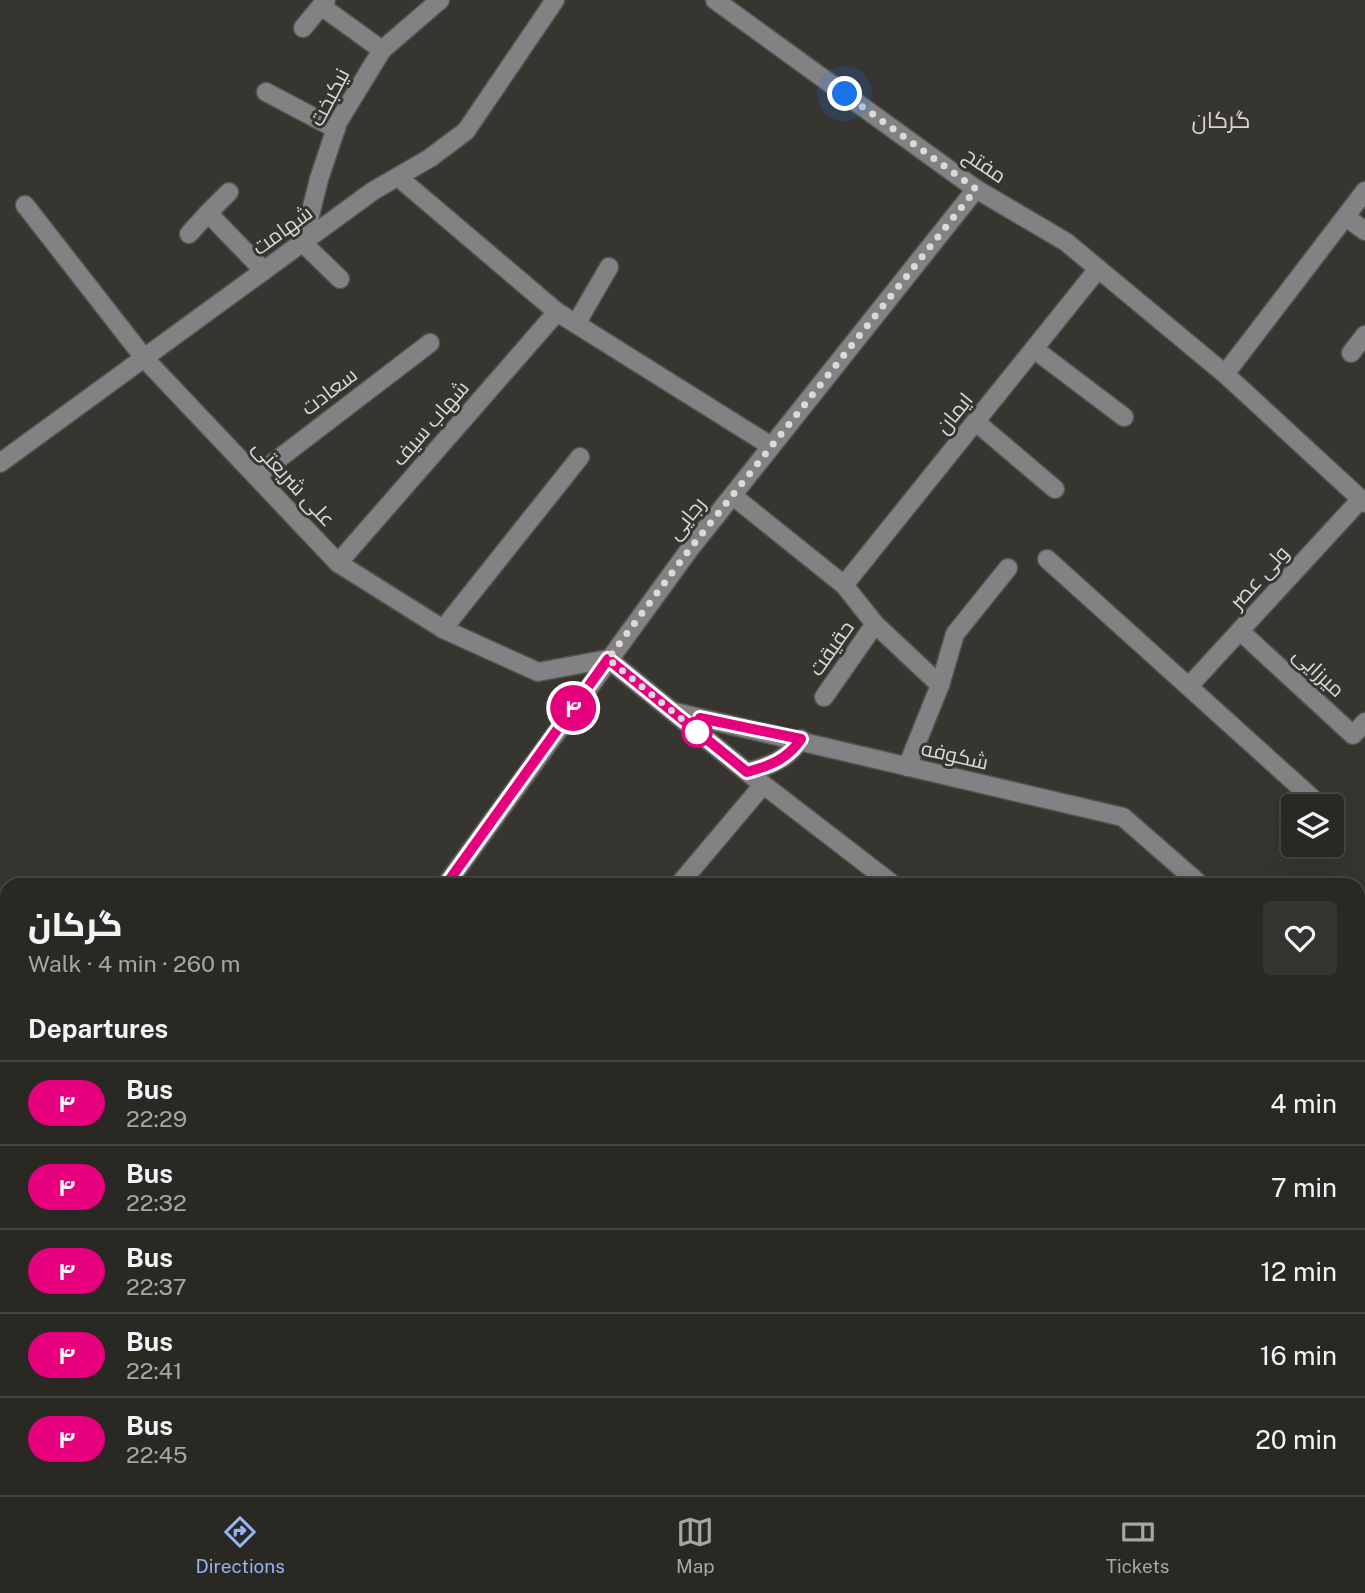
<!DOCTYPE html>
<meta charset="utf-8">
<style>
body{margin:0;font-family:"Public Sans",Cairo,sans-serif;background:#353430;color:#f1f3f6;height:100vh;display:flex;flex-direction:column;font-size:26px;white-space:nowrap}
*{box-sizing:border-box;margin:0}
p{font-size:23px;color:#a5a6a6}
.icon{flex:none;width:38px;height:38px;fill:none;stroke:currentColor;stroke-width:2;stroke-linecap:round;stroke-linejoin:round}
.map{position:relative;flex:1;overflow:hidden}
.panel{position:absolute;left:0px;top:878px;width:1365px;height:618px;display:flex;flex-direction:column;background:#292823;border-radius:21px 21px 0 0;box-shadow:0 7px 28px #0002,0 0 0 2px #454441}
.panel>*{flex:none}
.badge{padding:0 14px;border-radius:23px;font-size:24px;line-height:46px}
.buttons{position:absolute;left:1281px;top:794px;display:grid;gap:14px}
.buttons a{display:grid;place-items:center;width:63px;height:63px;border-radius:7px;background:#292823;box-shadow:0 7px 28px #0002,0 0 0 2px #454441;font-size:35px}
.you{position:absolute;width:35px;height:35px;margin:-18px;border:5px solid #fff;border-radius:50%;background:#1a73e8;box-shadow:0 0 0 10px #1a73e833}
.map>.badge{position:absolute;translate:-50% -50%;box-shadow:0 0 0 4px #fff}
h2{padding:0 28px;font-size:26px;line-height:63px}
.round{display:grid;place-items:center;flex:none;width:74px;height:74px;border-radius:7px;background:#353430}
.head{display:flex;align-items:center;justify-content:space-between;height:119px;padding:0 28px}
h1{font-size:33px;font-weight:800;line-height:52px}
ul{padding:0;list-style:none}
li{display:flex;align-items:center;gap:21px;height:84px;padding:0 28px;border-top:2px solid #454441}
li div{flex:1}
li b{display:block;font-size:26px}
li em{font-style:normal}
li .badge{min-width:77px;font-weight:700;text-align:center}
.menu{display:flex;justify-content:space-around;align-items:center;height:98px;border-top:2px solid #454441;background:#292823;font-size:19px;color:#a5a6a6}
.menu a{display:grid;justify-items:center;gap:4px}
.menu .active{color:#95b2f1}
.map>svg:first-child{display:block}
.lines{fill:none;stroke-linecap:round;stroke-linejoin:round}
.minor-casing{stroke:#55534d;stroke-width:21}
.major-casing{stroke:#55534d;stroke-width:21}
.minor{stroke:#848184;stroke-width:18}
.major{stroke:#d2cdd2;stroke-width:18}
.line-casing{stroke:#fff;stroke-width:16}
.line{stroke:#e6007e;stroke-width:10}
.walk{stroke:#dbdad7;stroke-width:7;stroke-dasharray:0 12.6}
.stop-dot{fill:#fff;stroke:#e6007e;stroke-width:3.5}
.labels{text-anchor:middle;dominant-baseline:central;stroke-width:6;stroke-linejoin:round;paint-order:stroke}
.street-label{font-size:21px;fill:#dbdad7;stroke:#37352f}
.neighbourhood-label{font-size:23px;fill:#d7d5ce;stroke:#37352f}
</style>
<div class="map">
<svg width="1365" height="1495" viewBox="0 0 1365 1495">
<rect width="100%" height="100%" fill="#37352f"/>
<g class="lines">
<g class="minor-casing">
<g id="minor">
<path d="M715,0L976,189L1066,242L1225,374L1365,503"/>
<path d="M321,6L382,50"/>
<path d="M303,28L326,0"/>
<path d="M266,92L336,129"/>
<path d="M398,177L557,312L771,446"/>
<path d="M25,205L145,359L338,563L443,629L538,672L608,659"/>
<path d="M208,213L229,192"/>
<path d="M1346,217L1365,231"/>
<path d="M189,234L208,213L264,271"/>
<path d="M340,279L303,243L319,179L338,122L382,50L440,0"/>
<path d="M576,324L609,267"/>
<path d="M1034,349L1124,417"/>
<path d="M1351,353L1365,335"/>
<path d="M1225,374L1365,191"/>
<path d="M976,422L1055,489"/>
<path d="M0,463L373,191L430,158L466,131L555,0"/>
<path d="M256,476L430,343"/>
<path d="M733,496L844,585L875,624L940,685L955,634L1008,568"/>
<path d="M1047,559L1322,807"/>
<path d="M338,563L557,312"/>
<path d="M844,585L1098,269"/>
<path d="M443,629L580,457"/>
<path d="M1240,631L1353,735L1365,722"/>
<path d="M608,659L747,772L895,886"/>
<path d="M1190,685L1361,499"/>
<path d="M824,697L875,624"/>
<path d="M675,712L1123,817L1202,886"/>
<path d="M907,767L940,685"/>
<path d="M747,772C769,766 787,760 801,739"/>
<path d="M682,881L763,785"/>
<path d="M445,886L689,550L976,189"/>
<path d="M1358,1021L1365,1027"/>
<path d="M50,1489L52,1495"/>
<path d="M593,1489L599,1495"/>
<path d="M946,1489L953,1495"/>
<path d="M1237,1489L1243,1495"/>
<path d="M1267,1489L1274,1495"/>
<path d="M5,1495L9,1489"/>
<path d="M848,1495L853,1489"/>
</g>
</g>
<g class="major-casing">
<g id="major">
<path d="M1358,1113L1365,1105"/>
<path d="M1358,1154L1365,1145"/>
<path d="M1043,1495L1047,1489"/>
<path d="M1081,1495L1086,1489"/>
</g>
</g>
<use href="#minor" class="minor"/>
<use href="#major" class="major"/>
</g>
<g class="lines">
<g class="line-casing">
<path id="line" d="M445,886L608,659L747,772C769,766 787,760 801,739L700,718"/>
</g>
<use href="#line" class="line"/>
<path class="walk" d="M697,732L699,733L608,659L689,550L976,189L845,94"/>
</g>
<circle class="stop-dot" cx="697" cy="732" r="14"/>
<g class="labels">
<g class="street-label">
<text transform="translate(329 97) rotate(-62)">نیکبخت</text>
<text transform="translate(985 165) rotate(34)">مفتح</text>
<text transform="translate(282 230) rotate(-36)">شهامت</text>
<text transform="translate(329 391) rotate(-37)">سعادت</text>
<text transform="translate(954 413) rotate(-51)">ایمان</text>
<text transform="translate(430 423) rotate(-49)">شهاب سیف</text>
<text transform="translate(294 483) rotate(47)">علی شریعتی</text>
<text transform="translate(686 518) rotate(-51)">رجایی</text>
<text transform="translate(1259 577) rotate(-48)">ولی عصر</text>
<text transform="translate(831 648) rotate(-55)">حقیقت</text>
<text transform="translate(1319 672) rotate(43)">میرزایی</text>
<text transform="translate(955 755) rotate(13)">شکوفه</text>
</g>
<g class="neighbourhood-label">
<text x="1221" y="119">گرکان</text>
</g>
</g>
</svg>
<div class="buttons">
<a><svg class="icon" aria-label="layers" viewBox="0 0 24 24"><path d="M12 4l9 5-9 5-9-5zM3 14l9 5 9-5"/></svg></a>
</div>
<div class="you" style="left:845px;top:94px"></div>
<b class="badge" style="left:573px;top:708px;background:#e6007e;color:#fff">۴</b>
<section class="panel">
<div class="head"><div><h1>گرکان</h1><p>Walk · 4 min · 260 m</p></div><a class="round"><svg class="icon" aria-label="heart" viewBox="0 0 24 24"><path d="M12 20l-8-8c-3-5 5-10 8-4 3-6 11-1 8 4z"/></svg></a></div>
<h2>Departures</h2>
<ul>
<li><span class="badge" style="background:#e6007e;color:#fff">۴</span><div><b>Bus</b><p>22:29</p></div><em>4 min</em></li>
<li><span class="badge" style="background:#e6007e;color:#fff">۴</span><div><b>Bus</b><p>22:32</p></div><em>7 min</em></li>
<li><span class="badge" style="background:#e6007e;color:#fff">۴</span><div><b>Bus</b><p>22:37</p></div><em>12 min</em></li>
<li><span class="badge" style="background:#e6007e;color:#fff">۴</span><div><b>Bus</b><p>22:41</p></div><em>16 min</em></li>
<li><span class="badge" style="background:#e6007e;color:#fff">۴</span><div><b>Bus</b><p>22:45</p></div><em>20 min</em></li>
</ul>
</section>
</div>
<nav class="menu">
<a class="active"><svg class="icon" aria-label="directions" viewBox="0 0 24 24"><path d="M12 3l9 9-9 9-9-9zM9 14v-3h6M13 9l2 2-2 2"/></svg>Directions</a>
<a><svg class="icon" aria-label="map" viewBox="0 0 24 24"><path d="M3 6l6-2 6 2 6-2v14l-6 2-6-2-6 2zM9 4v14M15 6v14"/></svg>Map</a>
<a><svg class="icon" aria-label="tickets" viewBox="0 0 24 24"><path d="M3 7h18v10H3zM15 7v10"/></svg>Tickets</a>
</nav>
